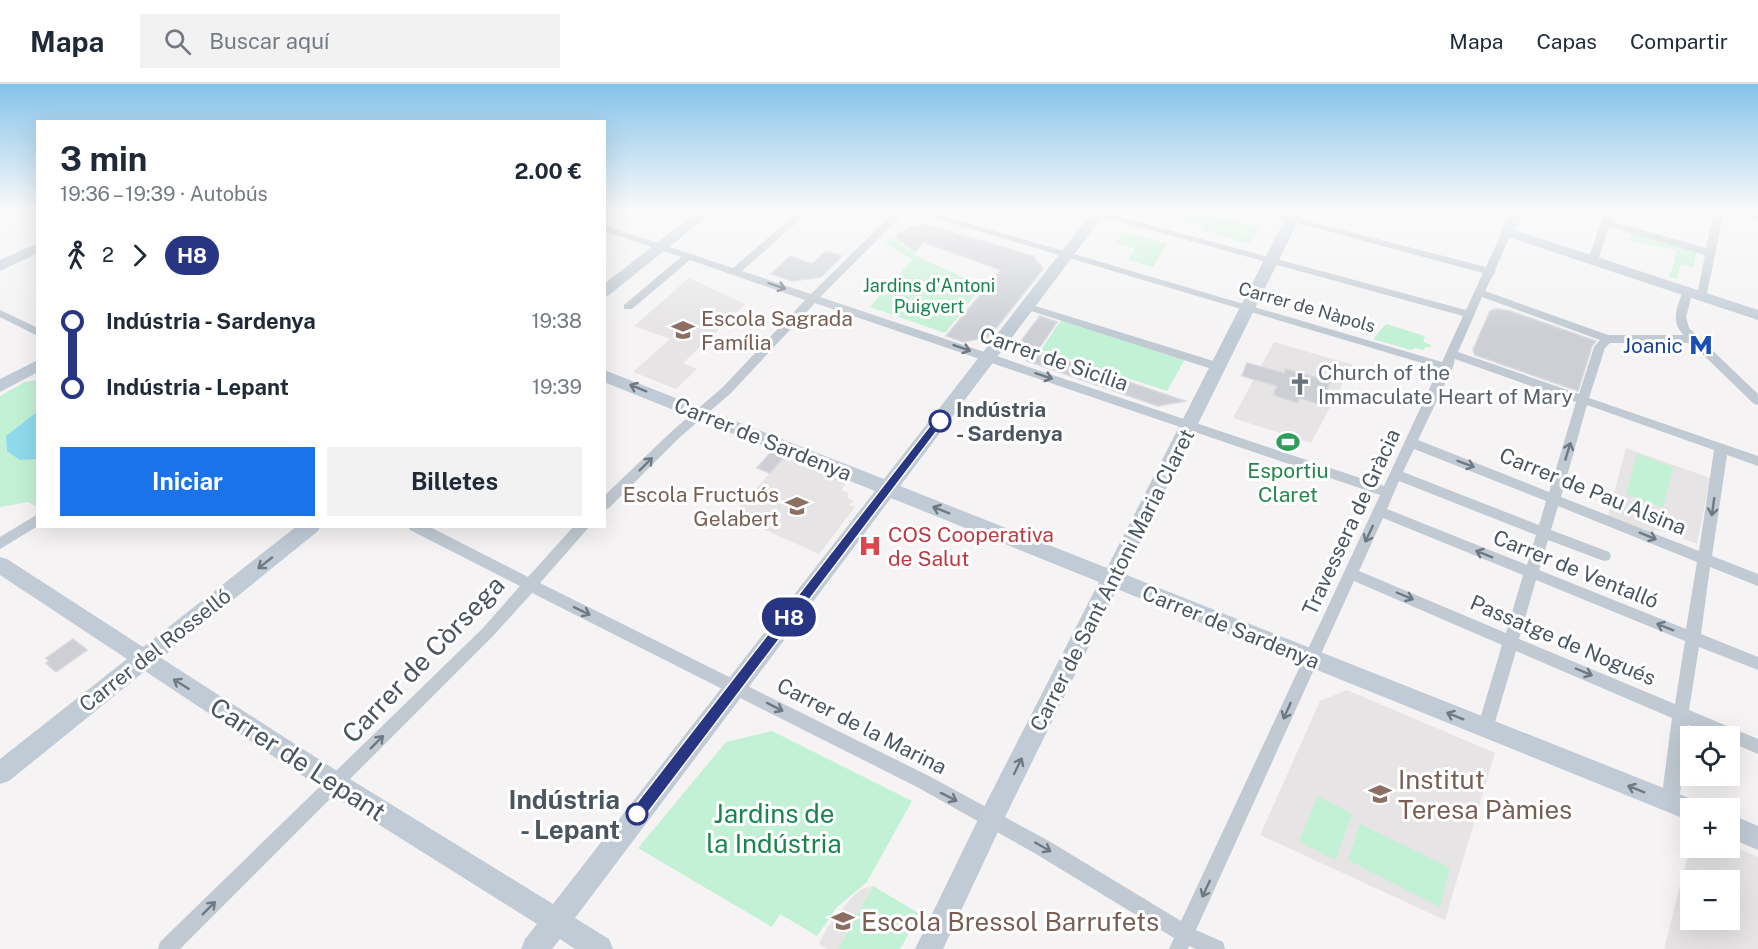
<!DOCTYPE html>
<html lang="es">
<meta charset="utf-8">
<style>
body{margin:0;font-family:"Public Sans",sans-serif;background:#f2f2f3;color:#1f2937;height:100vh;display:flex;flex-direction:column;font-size:22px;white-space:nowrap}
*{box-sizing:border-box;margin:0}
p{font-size:20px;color:#747a83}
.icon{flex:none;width:33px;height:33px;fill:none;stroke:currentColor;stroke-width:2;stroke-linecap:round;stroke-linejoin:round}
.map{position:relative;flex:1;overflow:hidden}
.details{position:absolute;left:36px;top:36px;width:570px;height:408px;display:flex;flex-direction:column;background:#fff;border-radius:0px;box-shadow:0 6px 24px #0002}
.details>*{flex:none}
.badge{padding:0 12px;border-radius:20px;font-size:21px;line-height:39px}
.buttons{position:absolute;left:1680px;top:642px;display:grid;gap:12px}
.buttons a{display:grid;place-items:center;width:60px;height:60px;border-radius:0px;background:#fff;box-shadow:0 6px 24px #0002;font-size:30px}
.map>.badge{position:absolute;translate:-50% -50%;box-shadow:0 0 0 3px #fff}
.legs{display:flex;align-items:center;gap:9px;height:66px;padding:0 24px;font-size:20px}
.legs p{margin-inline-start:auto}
.overview{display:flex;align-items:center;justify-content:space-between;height:102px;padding:0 24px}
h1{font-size:33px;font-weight:700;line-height:45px}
.button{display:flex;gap:12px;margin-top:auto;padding:12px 24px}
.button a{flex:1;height:69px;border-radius:0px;background:#1a73e8;color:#fff;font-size:24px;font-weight:700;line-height:69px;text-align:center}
.button a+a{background:#f2f2f3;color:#1f2937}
ul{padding:0 24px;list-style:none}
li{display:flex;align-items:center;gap:21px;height:66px;font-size:22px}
li i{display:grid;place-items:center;width:9px;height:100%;margin:0 8px;background:currentColor}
li i::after{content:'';width:15px;height:15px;margin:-8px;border:4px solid;border-radius:50%;background:#fff}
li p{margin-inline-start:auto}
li:first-child i{background:linear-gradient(#0000 50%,currentColor 0)}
li:last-child i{background:linear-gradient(currentColor 50%,#0000 0)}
header{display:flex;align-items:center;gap:36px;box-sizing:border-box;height:84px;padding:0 30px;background:#fff;border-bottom:2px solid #e0e1e3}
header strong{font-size:28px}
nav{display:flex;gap:33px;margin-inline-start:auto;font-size:21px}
.search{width:420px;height:54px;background:#f2f2f3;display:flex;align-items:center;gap:15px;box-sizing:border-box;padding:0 21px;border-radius:0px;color:#747a83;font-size:22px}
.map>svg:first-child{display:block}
.education{fill:#e6e4e5;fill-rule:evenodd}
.green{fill:#c3f1d5}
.water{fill:#90daee}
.building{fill:#cdcfd5;stroke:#d7d9de;stroke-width:1.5}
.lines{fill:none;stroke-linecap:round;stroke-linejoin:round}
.street{fill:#c1cad2;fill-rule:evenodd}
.secondary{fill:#c1cbd6;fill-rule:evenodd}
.oneway{stroke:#6e7983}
.oneway2{stroke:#6e7984}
.line-1{fill:#283583;stroke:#fff;stroke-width:1.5}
.stop-1-dot{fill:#fff;stroke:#283583;stroke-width:3}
.labels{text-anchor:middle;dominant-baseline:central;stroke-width:6;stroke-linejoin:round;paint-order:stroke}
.far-park-label{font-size:18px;fill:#17864f;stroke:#fff}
.far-street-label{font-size:18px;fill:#4a5661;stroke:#fff}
.education-label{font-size:21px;fill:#785e54;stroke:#fff;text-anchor:start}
.transit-label{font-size:21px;fill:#164399;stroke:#fff;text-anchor:end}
.street-label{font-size:21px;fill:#4a5661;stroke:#fff}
.worship-label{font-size:21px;fill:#5b616d;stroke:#fff;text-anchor:start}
.stop-label{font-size:21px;font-weight:bold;fill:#4a5661;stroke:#fff;text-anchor:start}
.leisure-label{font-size:21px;fill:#27864d;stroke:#fff}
.health-label{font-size:21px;fill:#be3a42;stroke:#fff;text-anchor:start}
.near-street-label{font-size:26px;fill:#4a5661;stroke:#fff}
.near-education-label{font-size:26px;fill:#785e54;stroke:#fff;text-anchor:start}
.near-stop-label{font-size:26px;font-weight:bold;fill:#4a5661;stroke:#fff;text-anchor:end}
.near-park-label{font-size:26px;fill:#17864f;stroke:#fff}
</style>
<header>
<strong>Mapa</strong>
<div class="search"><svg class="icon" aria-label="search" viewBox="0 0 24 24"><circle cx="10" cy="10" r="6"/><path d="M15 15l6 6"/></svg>Buscar aquí</div>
<nav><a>Mapa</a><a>Capas</a><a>Compartir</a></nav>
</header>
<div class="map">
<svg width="1758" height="865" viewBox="0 0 1758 865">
<rect width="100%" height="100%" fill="#f5f3f3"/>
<g class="education">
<path d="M689,194L745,220L683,279L697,285L676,305L633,288L670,255L634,242Z"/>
<path d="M1274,258L1353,281L1311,359L1233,334Z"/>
<path d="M1626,364L1710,394L1697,460L1666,448L1655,446L1653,449L1608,432Z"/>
<path d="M784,373L847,398L841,406L849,409L847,414L854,417L849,421L855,423L819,470L733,431Z"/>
<path d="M1347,606L1495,669L1445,836L1260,751L1320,617Z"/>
<path d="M1730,761L1758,773V865H1664L1690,763L1730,764ZM1690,796H1730V836H1690Z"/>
<path d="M873,802L838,865H827L819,860L827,844L852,813L862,805Z"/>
</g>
<g class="green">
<path d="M1150,127H1200L1259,143L1249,160L1201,146L1204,142Z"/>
<path d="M1124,148L1167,160L1153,183L1128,176L1135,165L1115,159Z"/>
<path d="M1632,149L1697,167L1693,184L1681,180L1677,195L1669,193L1674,179H1676L1674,178L1676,166L1629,157Z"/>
<path d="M891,154L921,174L982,202L945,249L870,223L912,176L885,159Z"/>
<path d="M1061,236L1185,275L1167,307L1041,266Z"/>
<path d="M1386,240L1425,252L1423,258L1431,261L1430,263H1425L1423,266L1415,264L1411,266L1373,255Z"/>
<path d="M37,296V423L28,418L0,423V312L25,298Z"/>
<path d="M1637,370L1673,383L1663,424L1626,410Z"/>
<path d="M772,647L912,717L867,798L837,823L817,852L780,830L772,843L638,764L726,658Z"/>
<path d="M1318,712L1352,730L1335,776L1299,757Z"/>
<path d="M1360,740L1450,784L1440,823L1348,776Z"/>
<path d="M873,802L920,830L900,865H838Z"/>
</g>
<path class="water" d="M37,328V375L20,376L7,367L6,352Z"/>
<g class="building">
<path d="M928,141L1033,172L1043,185L989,253L963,258L946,252L1001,186L923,158L915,168L895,153L909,143Z"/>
<path d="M826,167L842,172L821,193L792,197L771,190L790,172L812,180Z"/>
<path d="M1496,225L1510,227L1596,257L1592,262L1578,307L1475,271L1473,266L1490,227Z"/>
<path d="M1040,232L1057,238L1037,267L1185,317L1158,322L1027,277L1018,261Z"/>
<path d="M1247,279L1284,289L1286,285L1331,298L1327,305L1329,313L1318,320L1299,314L1298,319L1273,311L1277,302L1242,292Z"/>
<path d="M771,368L784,373L770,389L757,384Z"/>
<path d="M73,555L87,566L56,588L46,579L49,577L46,574Z"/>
</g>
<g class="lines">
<g class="street">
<path d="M799,127H810L742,187L811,210L895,127H906L820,213L1384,402L1439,284L911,127H927L1442,278L1463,232L1081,127H1098L1466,226L1483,189L1252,127H1269L1486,183L1502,148L1507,145L1512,148L1495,186L1496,188L1493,191L1485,207L1608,251H1684C1670,238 1677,223 1683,207L1688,204L1692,205L1693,207L1686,233L1689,244L1758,310V321L1754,320L1691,259H1610L1605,264L1589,314L1758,372V382L1727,371L1712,472L1758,490V502L1710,483L1701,550L1758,573V586L1699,563L1689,626L1758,655V670L1730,658V652H1716L1688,641L1679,718L1676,724L1670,726L1664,724L1661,718L1672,634L1516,567L1493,645L1491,650L1485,652L1479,650L1477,645L1502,561L1354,497L1196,846L1223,858L1225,865H1196L1189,862L1188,865H1169L1174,854L1036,770L917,703L532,509L493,552L180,865H158L160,858L483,544L520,502L410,446L408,442H428L528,493L574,442H590L540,499L929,692L1049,757L1181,837L1380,411L815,219L731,309L679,354L609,424L604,426V412L671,348L723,303L805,216L690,176L632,225H624V221L681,173L604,147V141L733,184ZM1482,213L1600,256L1594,263L1579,310L1458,268ZM1455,275L1576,318L1549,408L1418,356L1453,283ZM1587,321L1714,366L1699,467L1561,413ZM1414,365L1546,417L1539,441L1403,388ZM1399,397L1536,451L1527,481L1387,425ZM1558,422L1697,478L1686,545L1539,486L1548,456L1604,477L1609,476L1611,472L1609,468L1551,446ZM1383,434L1523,491L1506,549L1359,487ZM1536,496L1685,557L1675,620L1519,555Z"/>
<path d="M1605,127H1615L1611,137L1706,164L1714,127H1724L1706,214H1698L1697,212L1705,171L1609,143L1598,176L1593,179L1589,178L1588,176Z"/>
<path d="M1731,127H1748L1758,130V136Z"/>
<path d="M1029,220L1223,280L1225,283L1219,287L1215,286L1025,225V221Z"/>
<path d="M0,226L38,244V252L0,233Z"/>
<path d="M38,430V442L0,465V453Z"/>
</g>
<g class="secondary">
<path d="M698,127H714L609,211L604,213V200Z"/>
<path d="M1093,127H1107L900,402L1107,484L1289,127H1303L1124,490L1699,718L1702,724H1690V737L1117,505L1004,735L943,865H915L986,719L1099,498L891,414L575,834L609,855L613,865H575L560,855L552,865H521L525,855L537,840L327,708L145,587L9,697L0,700V675L127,575L0,491V473L7,475L143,563L297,442H321L318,447L161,574L345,692L553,820L875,407L604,298V286L884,395Z"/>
<path d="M1511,127H1525L1515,146L1758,226V236L1502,151L1500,148Z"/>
<path d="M38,159V169L0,187V176Z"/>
<path d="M38,276V288L0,308V295Z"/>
<path d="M1730,730L1758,742V766L1730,754Z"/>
</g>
</g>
<defs><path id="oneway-shaft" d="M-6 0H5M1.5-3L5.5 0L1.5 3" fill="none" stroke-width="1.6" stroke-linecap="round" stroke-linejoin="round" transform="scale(1.5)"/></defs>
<g class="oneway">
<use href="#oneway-shaft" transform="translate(777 202) rotate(18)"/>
<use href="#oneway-shaft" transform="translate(962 264) rotate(19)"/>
<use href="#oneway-shaft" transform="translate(1044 292) rotate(19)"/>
<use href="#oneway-shaft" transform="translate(1568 367) rotate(-73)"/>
<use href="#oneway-shaft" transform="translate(646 380) rotate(-45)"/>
<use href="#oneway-shaft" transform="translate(1466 380) rotate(21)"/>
<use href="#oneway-shaft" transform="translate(1713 423) rotate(98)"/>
<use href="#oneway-shaft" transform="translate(1369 450) rotate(115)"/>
<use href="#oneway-shaft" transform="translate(1648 452) rotate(22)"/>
<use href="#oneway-shaft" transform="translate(1484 470) rotate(-158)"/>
<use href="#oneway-shaft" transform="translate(1405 512) rotate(23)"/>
<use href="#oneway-shaft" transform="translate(582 527) rotate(26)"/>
<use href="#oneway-shaft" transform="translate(1665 543) rotate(-158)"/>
<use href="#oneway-shaft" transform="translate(1584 588) rotate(23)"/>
<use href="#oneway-shaft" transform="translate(775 623) rotate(27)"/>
<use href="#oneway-shaft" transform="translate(1287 627) rotate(114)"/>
<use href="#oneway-shaft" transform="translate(377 658) rotate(-45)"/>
<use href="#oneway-shaft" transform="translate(949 713) rotate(27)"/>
<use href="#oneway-shaft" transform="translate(1043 763) rotate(30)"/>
<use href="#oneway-shaft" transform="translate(1206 805) rotate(115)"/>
<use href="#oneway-shaft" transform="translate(209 824) rotate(-45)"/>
</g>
<g class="oneway2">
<use href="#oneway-shaft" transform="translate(638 304) rotate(-158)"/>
<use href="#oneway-shaft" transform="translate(941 426) rotate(-158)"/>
<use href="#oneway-shaft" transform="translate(265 479) rotate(142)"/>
<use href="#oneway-shaft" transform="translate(181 600) rotate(-148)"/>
<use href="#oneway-shaft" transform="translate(1455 632) rotate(-158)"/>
<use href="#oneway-shaft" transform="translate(1018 682) rotate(-64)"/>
<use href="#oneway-shaft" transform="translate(1636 705) rotate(-158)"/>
</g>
<linearGradient id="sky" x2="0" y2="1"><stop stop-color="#85c3ea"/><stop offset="0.51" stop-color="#fafafa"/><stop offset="1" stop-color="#fafafa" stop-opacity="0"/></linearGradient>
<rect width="1758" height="248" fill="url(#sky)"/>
<path class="line-1" d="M940,333L945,337L943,339L643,735L637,737L632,735L630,730L632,725L936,334Z"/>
<defs>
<g id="school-bare" transform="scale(1.8)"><path d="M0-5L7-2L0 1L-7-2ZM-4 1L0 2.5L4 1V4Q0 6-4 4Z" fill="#8d6e63" stroke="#fff" stroke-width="2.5" paint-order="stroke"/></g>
<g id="metro-bare" transform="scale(1.8)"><path d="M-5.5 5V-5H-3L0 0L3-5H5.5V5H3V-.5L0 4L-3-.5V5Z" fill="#1a4fb4" stroke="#fff" stroke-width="2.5" paint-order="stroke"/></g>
<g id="church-bare" transform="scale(1.8)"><path d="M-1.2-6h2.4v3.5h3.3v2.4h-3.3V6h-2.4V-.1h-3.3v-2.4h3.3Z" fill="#6b7280" stroke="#fff" stroke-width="2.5" paint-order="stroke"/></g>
<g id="stadium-bare" transform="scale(1.8)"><path d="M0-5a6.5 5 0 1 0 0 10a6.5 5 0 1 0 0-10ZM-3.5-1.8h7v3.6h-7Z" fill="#2e9e5b" stroke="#fff" stroke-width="2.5" paint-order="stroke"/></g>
<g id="hospital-bare" transform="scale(1.8)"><path d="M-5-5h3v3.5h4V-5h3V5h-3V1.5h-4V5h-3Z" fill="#e0444e" stroke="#fff" stroke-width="2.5" paint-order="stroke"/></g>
</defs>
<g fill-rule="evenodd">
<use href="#school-bare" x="683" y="246"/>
<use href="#metro-bare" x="1701" y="261"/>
<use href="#church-bare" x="1300" y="300"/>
<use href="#stadium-bare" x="1288" y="358"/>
<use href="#school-bare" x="797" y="422"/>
<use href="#hospital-bare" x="870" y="462"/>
<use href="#school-bare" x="1380" y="710"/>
<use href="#school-bare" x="843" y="837"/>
</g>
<g class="stop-1-dot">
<circle cx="940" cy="337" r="10"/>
<circle cx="637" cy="730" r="10"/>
</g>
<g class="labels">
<g class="far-park-label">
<text x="929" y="201">Jardins d'Antoni<tspan x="929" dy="21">Puigvert</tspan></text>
</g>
<g class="far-street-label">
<text transform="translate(1307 223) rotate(16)">Carrer de Nàpols</text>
</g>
<g class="education-label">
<text x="701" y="234">Escola Sagrada<tspan x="701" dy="24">Família</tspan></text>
<text x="779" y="410" text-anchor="end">Escola Fructuós<tspan x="779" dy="24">Gelabert</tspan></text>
</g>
<g class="transit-label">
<text x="1683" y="261">Joanic</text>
</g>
<g class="street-label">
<text transform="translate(1054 275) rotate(19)">Carrer de Sicília</text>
<text transform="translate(763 355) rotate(22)">Carrer de Sardenya</text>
<text transform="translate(1593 407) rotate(22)">Carrer de Pau Alsina</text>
<text transform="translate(1351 438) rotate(-65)">Travessera de Gràcia</text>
<text transform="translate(1576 485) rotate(22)">Carrer de Ventalló</text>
<text transform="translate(1112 496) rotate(-63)">Carrer de Sant Antoni Maria Claret</text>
<text transform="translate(1231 543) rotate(22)">Carrer de Sardenya</text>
<text transform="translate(1563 556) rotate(23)">Passatge de Nogués</text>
<text transform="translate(155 566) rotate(-38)">Carrer del Rosselló</text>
<text transform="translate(862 642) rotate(27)">Carrer de la Marina</text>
</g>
<g class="worship-label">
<text x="1318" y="288">Church of the<tspan x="1318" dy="24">Immaculate Heart of Mary</tspan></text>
</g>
<g class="stop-label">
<text x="956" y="325">Indústria<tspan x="956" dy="24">- Sardenya</tspan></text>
</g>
<g class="leisure-label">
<text x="1288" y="386">Esportiu<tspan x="1288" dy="24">Claret</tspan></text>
</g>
<g class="health-label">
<text x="888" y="450">COS Cooperativa<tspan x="888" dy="24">de Salut</tspan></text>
</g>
<g class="near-street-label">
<text transform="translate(423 575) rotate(-46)">Carrer de Còrsega</text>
<text transform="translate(298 675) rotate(33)">Carrer de Lepant</text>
</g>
<g class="near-education-label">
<text x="1398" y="695">Institut<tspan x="1398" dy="30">Teresa Pàmies</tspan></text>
<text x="861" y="837">Escola Bressol Barrufets</text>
</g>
<g class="near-stop-label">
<text x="620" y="715">Indústria<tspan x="620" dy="30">- Lepant</tspan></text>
</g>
<g class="near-park-label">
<text x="774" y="729">Jardins de<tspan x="774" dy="30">la Indústria</tspan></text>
</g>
</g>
</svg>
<div class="buttons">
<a><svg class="icon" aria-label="locate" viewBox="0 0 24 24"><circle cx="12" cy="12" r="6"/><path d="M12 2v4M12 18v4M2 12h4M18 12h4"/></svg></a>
<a>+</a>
<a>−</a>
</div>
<b class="badge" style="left:789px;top:533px;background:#283583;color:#fff">H8</b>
<section class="details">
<div class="overview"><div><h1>3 min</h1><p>19:36 – 19:39 · Autobús</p></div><b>2.00 €</b></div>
<div class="legs"><svg class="icon" aria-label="walk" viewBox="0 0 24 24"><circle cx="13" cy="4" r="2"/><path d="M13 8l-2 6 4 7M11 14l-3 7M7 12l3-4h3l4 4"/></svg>2<svg class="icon" aria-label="forward" viewBox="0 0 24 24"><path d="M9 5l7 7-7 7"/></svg><b class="badge" style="background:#283583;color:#fff">H8</b></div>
<ul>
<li><i style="color:#283583"></i><b>Indústria - Sardenya</b><p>19:38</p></li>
<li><i style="color:#283583"></i><b>Indústria - Lepant</b><p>19:39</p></li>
</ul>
<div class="button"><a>Iniciar</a><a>Billetes</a></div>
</section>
</div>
